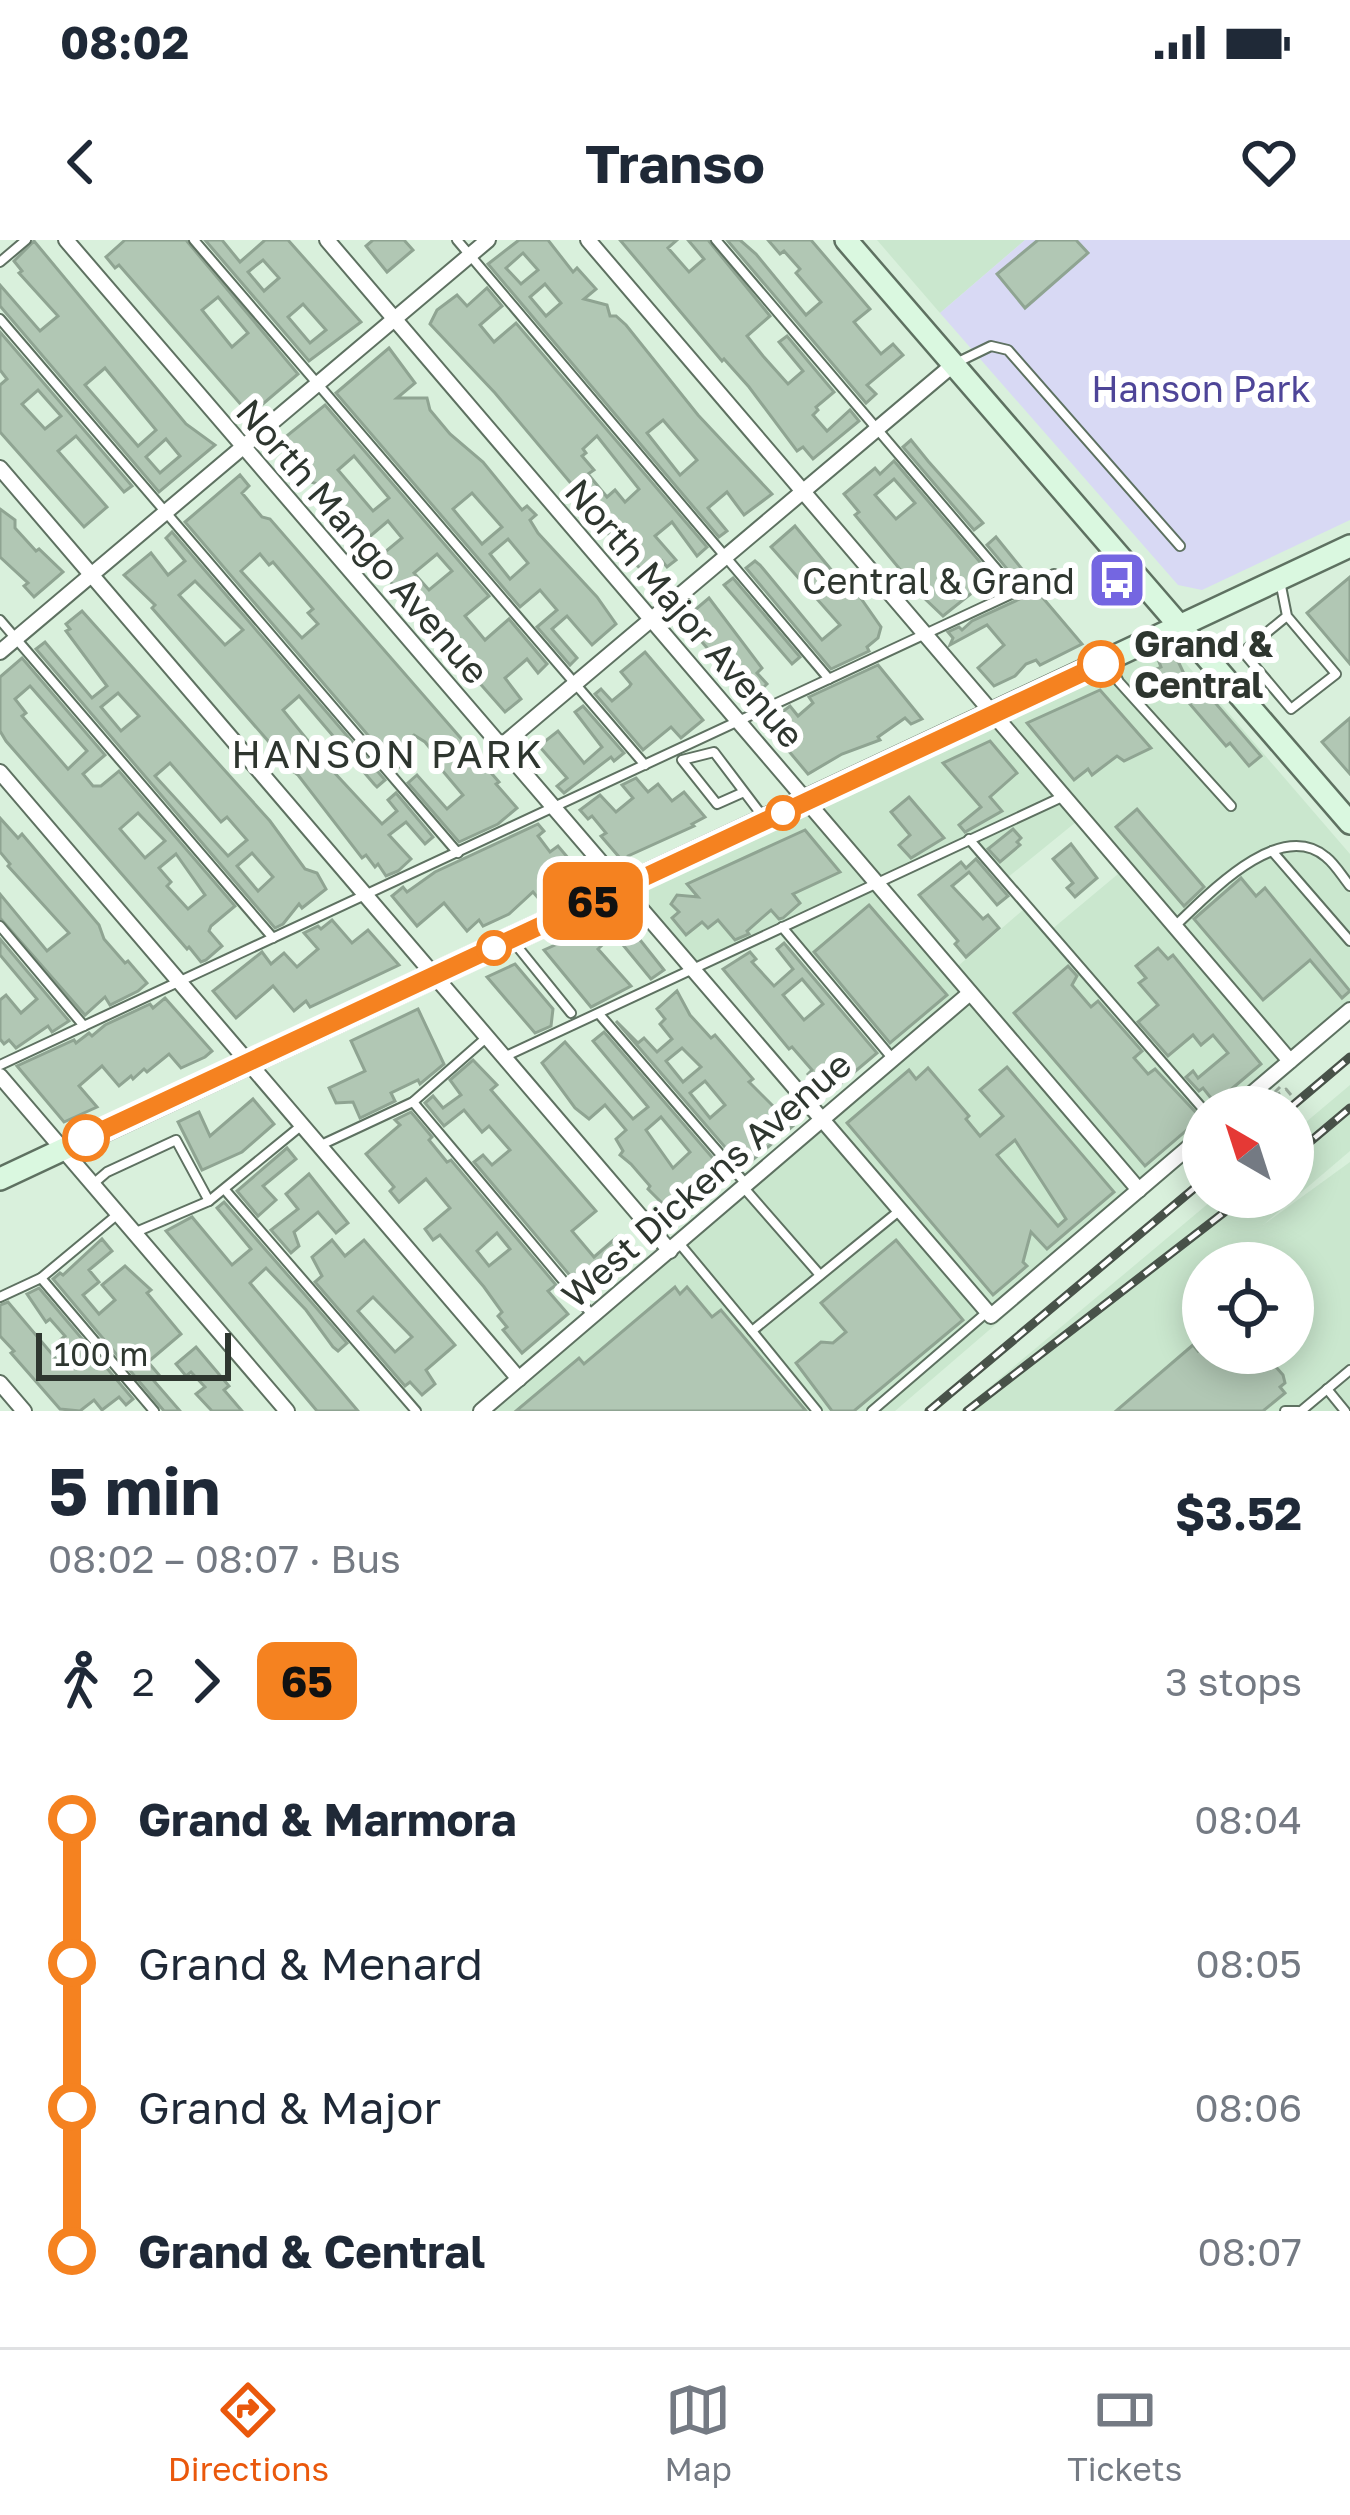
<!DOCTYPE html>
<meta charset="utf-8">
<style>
body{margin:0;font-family:"Golos Text",sans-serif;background:#f2f2f3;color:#1f2937;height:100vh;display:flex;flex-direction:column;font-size:45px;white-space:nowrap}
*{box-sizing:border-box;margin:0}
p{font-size:39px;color:#747a83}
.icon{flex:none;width:66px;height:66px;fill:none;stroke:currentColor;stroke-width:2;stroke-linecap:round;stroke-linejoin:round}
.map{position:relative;height:1171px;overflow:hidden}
.panel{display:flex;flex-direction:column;background:#fff;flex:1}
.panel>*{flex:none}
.badge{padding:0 24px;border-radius:18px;font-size:42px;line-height:78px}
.needle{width:78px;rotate:321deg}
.tools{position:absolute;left:1182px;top:846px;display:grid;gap:24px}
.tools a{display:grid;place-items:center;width:132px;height:132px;border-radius:50%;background:#fff;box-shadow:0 6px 30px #0003;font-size:60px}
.scale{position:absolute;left:36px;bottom:30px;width:195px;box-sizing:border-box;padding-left:12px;border:6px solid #2e362f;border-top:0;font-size:33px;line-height:42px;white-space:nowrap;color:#2e362f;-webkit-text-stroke:9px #fff;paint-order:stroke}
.map>.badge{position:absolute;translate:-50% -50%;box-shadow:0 0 0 6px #fff}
.legs{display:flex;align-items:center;gap:18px;height:132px;padding:0 48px;font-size:39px}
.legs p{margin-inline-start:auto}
.summary{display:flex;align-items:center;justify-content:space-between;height:204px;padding:0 48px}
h1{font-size:66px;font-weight:700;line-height:90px}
ul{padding:0 48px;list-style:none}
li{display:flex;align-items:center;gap:42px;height:144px;font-size:45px}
li i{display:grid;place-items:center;width:18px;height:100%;margin:0 15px;background:currentColor}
li i::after{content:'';width:30px;height:30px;margin:-15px;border:9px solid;border-radius:50%;background:#fff}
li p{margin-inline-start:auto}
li:first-child i{background:linear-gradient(#0000 50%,currentColor 0)}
li:last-child i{background:linear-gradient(currentColor 50%,#0000 0)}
.status{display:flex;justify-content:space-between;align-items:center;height:84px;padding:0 60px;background:#fff;direction:ltr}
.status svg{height:33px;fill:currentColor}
header{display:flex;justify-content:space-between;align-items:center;height:156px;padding:0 48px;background:#fff;font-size:54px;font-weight:700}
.tab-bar{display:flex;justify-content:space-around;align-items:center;height:168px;border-top:3px solid #e0e1e3;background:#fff;font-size:33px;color:#747a83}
.tab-bar a{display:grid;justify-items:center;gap:6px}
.tab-bar .current{color:#ea580c}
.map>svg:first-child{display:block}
.built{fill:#cae7ce;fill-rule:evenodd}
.green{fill:#d8d9f4}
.building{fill:#b1c7b4;stroke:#8fa492;stroke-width:3;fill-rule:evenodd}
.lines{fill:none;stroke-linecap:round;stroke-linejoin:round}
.lane-casing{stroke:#5e7161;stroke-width:12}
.street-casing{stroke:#5e7161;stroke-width:18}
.secondary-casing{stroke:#5e7161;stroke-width:26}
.path{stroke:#99aa9b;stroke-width:3;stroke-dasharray:9 6;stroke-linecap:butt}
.lane{stroke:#fff;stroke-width:8}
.street{stroke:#fff;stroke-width:14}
.secondary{stroke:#daf8e0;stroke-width:21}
.rail-casing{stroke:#485249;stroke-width:9}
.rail{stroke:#fff;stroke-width:4.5;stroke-dasharray:14;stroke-linecap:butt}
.line-1-casing{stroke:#fff;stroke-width:27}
.line-1{stroke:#f58220;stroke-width:18}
.stop-1-dot{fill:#fff;stroke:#f58220;stroke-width:6}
.labels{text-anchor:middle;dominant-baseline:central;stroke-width:12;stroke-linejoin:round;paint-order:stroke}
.park-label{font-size:36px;fill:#4e4598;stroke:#fff}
.street-label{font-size:36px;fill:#2e362f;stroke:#fff}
.poi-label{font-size:36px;fill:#2e362f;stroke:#fff;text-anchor:end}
.stop-label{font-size:36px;font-weight:bold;fill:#2e362f;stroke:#fff;text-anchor:start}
.neighbourhood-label{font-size:39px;letter-spacing:3px;fill:#2e362f;stroke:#fff}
</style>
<div class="status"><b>08:02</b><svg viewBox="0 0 49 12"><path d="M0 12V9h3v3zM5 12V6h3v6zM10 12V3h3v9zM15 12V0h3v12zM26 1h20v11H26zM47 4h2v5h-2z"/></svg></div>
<header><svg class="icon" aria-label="back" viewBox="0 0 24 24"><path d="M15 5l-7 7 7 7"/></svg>Transo<svg class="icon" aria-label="heart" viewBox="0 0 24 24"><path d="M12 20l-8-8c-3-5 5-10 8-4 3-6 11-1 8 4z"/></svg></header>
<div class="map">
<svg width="1350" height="1171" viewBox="0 0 1350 1171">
<rect width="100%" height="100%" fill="#d9f0dc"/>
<g class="built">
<path d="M877,0H1025L940,73Z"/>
<path d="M1166,412L1182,419L1350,614V782L1249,867H1203V906L895,1171H488L895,822L780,695L702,730L637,653L1139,418L1141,421ZM1076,582L1118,634L1045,695L1023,670L958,726L887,642L974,601L1007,638Z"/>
<path d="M1350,845V911L1263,985L1350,922V1171H961L1216,957H1293V893ZM1203,1023H1293V1113H1203Z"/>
</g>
<path class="green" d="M1025,0H1350V280L1202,350L1178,345L940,73Z"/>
<g class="building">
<path d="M125,0H186L298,134L250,175L119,25L115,28L106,17ZM218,57L248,93L232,107L202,70Z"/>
<path d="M205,0H222L240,22L265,0H288L361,82L309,121ZM263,20L279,38L264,51L248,32ZM303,64L326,90L310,103L288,77Z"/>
<path d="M373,0H404L413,10L387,32L366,6Z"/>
<path d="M519,0H548L573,32L577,28L596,49L584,59L607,65L610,76H616L626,85L698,175L772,254L744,275L727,252L708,268L727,291L719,297L488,24ZM523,13L538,30L521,44L506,28ZM545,44L561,63L546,76L530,57ZM663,180L697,220L680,235L647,193Z"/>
<path d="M620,0H677L668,8L689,32L704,19L688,0H708L770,76L747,96L763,116L788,144L803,131L779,102L787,96L834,152L816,167L818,170L813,175L827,191L850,170L859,181L813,219L803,207L797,211L749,147L724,119L722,121Z"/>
<path d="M727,0H740L756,14L806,75L821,62L796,33L800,29L784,11L780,14L768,0H811L870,69L854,82L881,114L893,104L903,115L867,145L876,154L866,163Z"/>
<path d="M1038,0H1076L1088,13L1025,68L997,34Z"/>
<path d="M34,1L186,184L215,205L159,252L0,66V45L40,91L58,76L19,33L22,31L14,21ZM105,128L156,190L138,206L85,145ZM166,199L180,216L160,233L146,217Z"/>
<path d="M487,48L502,66L480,85L494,102L516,83L707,307L697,316L672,282L655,296L676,320L667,327L662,321L646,335L589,273L591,271L574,247L495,153L430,84L437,70L457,55L467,66ZM597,196L639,249L625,262L615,250L607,257L588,234L594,230L582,216L586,213L583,209Z"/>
<path d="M0,92L132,246L124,252L76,196L58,211L107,267L84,287L0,192V145L7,139L0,130ZM38,150L61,176L45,189L22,164Z"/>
<path d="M389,108L415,143L397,158H427L430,170L450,194L483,222L522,270L527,266L536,275L530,280L538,293L597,357L616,384L592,405L567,376L552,389L577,418L570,425L537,387L557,370L540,350L520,367L336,153ZM472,253L502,287L482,304L453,269ZM508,299L528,323L510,339L490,314Z"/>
<path d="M325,165L489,356L465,376L485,400L509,379L547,424L538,433L527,419L505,438L521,459L505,472L373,322L402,298L388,281L361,304L312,252L321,245L298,238L292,230L296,227L278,203ZM354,216L389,258L373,271L338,230ZM437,314L452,331L429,350L414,333Z"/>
<path d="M911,200L928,221L983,283L974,290L903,207Z"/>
<path d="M894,221L1003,349L991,354L983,344L943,376L922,356L855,275L859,272L844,254L875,228L880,234ZM894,239L915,263L896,279L875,255Z"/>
<path d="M240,235L249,246L242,253L262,277L270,279L499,542L496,544L517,568L498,584L459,602L408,543L417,535L447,569L463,555L436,523L438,518L425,502L414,495L398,509L407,519L397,529L185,282ZM260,314L269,325L273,322L313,369L308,373L318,384L302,398L241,331Z"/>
<path d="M0,269L15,280V288L36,311L39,309L63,332L34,357L24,346L28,343L0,317Z"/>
<path d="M795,286L843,344L846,341L855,350L881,387L878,398L867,407L869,411L831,429L746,328L755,321L760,325L822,400L840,385L771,307Z"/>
<path d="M172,292L385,540L377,547L374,544L299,456L283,470L331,529L382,584L397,571L388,560L396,553L433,597L425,604L406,582L389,595L411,619L398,631L386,636L378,624L375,627L366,615L362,618L298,535L285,525L269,502L152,368L155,365L124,335L151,313L168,335L185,321L166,298ZM195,341L243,390L225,405L179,355Z"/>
<path d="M996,297L1026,334V338L1018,342L987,305Z"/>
<path d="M1350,337V424L1307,373Z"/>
<path d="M733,338L800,417L792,424L724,345Z"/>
<path d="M1037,351L1082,404L1040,425L1036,420L1026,424L1015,436L994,446L978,428L1004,405L987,385L950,405L953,398L948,392L959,387L962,390L972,381Z"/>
<path d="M709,358L762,428L757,433L767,444L751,459L683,380Z"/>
<path d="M82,371L270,581L305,629L317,633L326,649L302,668L299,664L283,684L275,688L36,409L45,402L92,458L107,446L66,391L70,389L66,384ZM118,453L139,476L121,491L101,467ZM170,523L221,582L227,577L247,600L228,616L155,536ZM252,613L273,637L258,651L237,626Z"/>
<path d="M645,412L703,480L681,498L671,487L643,510L595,454L601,449L612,461L629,447L631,444L621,432Z"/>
<path d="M1175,415L1187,440L1193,437L1261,516L1249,526L1230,503L1226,506L1177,449L1166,454L1163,448L1145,456L1137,438L1161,427L1159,422Z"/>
<path d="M22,418L105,515L83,534L93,546H101L119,531L235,666L211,686L209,691L222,706L206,720L201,722L189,707L187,709L6,501L0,491V437ZM30,446L87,511L68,529L22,476L26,473L15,459ZM138,573L165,601L145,618L120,589ZM176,614L205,655L188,669L167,646L171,642L159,628Z"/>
<path d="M878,425L922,479L911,484L905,478L878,497L880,500L842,514L808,534L766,484L790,466L798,476L813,463L809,457Z"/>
<path d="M1100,450L1151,508L1124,521L1117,516L1092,535L1088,529L1074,540L1027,483Z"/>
<path d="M583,466L624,513L614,521L611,517L564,553L557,546L567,538L539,506L558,491L584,523L602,507L575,472Z"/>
<path d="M1350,478V534L1322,502Z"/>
<path d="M990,501L1017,533L990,557L1002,571L965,592L959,585L981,567L943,523Z"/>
<path d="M636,538L648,552L658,544L672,561L684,552L705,577L692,584L694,586L628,616L626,625L601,596L606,593L592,576L588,579L580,570L600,555L616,572L633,558L622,545Z"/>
<path d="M909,557L944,598L911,618L899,605L910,595L891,572Z"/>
<path d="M1137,569L1204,647L1184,666L1116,587Z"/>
<path d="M0,578L18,598L22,594L99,685L104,699L125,723L128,721L147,743L138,751L110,765L105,757L85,775L0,678V654L47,711L69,693L8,626L10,624L0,612Z"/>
<path d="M538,584L544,591L538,596L550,612L558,606L585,638L539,659L533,652L509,674L483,686L479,680L467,691L444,663L417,686L392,656L403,647L407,652L435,632Z"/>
<path d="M1013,589L1021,598L1017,602L1020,605L1000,622L988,609Z"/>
<path d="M805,590L840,632L793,654L800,663L783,678L779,679L771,670L747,691L749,694L735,700L718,680L708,688L702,682L686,695L672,678L679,672L671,664L677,655L698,657L687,644Z"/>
<path d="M1071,604L1097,638L1075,657L1067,648L1073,643L1053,619Z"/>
<path d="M976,619L1008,656L997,665L969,632L952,646L983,679L988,675L999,688L966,717L955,704L958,701L919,655L961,622L966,628Z"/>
<path d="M1241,638L1256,656L1265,648L1350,751L1342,758L1310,720L1263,760L1194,679Z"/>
<path d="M869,665L947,755L890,803L814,712Z"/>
<path d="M621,676L664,730L651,739L614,694L598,709L631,746L591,767L544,710L584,692L587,696L599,685L604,690Z"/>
<path d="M332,680L352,703L368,690L399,725L310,767L306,761L294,771L273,746L236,778L213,751L262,712L271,724L284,713L297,727L318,709L304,693L318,686L321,689Z"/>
<path d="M0,699L69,781L52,792L48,786L16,808L9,800L4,804L0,799V760L6,755L21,773L37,759L0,715Z"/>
<path d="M784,703L877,813L832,851L821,838L816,843L808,834L812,830L792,807L789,809L723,729L750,712L756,719L752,722L774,746L793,729L777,709ZM802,739L823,764L804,780L783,755Z"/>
<path d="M1158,708L1168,719L1173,715L1261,824L1215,863L1203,848L1199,851L1186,837L1193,831L1198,838L1228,813L1213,795L1201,805L1193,795L1168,816L1138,782L1158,765L1139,743L1146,738L1136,726Z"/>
<path d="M515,724L553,769L551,786L535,793L487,737Z"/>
<path d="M1068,726L1077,736L1072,745L1091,767L1098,761L1142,811L1134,818L1148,834L1155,829L1201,878L1145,926L1014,773Z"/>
<path d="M677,751L690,775L711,798L715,795L753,839L749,842L793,886L743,928L616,781L638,803L644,798L657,812L672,799L660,784L665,779L657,769ZM682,808L701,827L683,842L666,821ZM705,841L725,865L710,878L690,853Z"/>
<path d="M165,758L212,811L205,817L181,828L169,814L147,832L144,829L133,839L131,836L119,846L102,826L79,846L97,867L64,882L17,826L74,800L76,803L89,793L92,796L105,785L150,764L153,768Z"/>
<path d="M418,769L444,824L420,844L418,840L391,853L395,861L360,878L353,862L336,863L329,848L365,831L351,801Z"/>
<path d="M604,792L730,938L679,980L648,949L650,946L631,924L620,915L623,911L616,899L626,890L605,865L589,879L575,868L542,823L565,802L633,879L648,867L593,801ZM661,877L690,912L673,928L646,890Z"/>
<path d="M473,820L497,845L491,850L596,971L572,991L594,1017L617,997L627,1009L599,1032L608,1042L589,1058L474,922L483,915L492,925L510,910L489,886L482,892L464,870L444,886L425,863L433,856L443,868L461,855L450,840Z"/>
<path d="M1007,827L1114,952L1047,1009L1031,992L1023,1022L1027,1026L993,1055L847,883L909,830L916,839L928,828L969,876L966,879L980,896L1003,876L980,850ZM1015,900L1066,979L1058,986L997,915Z"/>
<path d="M253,859L274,884L242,912L202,930L178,882L199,872L210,896Z"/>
<path d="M411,872L432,897L429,900L447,922L451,920L556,1045L548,1051L568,1074L522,1113L503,1090L507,1087L498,1076L502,1072L484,1047L440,995L433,1000L425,989L450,968L426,939L399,962L390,951L394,947L366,914L400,885L395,880ZM497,993L510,1009L489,1026L477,1011Z"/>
<path d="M287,908L296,919L263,946L276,960L258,976L237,951Z"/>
<path d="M309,934L348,983L336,993L318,972L294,992L299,1006L291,1013L271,990L298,969L286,954Z"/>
<path d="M224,962L347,1103L338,1111L333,1107L306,1070L266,1028L250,1043L358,1171H317L166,991L192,977L232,1025L251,1009L217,968Z"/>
<path d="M102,999L112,1011L89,1030L99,1042L83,1055L99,1074L115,1060L102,1045L125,1026L151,1050L147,1053L181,1094L148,1122L160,1136L154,1141L180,1171H164L53,1039L60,1033L63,1035Z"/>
<path d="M332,1000L345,1016L364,1000L455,1105L426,1130L435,1144L422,1155L410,1142L405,1146L315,1042L322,1036L312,1017ZM373,1057L412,1097L395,1112L358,1071Z"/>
<path d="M896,1000L963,1080L854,1171H832L796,1123L821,1102L833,1103L846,1092L821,1063Z"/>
<path d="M675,1047L680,1054L687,1047L712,1077L721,1070L806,1171H516L579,1118L584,1124Z"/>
<path d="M39,1048L133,1159L126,1165L119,1157L102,1170L94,1160L80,1171L60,1169L11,1113L14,1111L0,1096V1065L8,1062L57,1120L66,1113L59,1101L65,1096L50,1079L46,1082L27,1054Z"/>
<path d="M1193,1105L1198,1111L1203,1106V1113H1264L1283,1135L1285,1143L1280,1147L1285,1153L1263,1171H1116Z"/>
<path d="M196,1107L229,1146L224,1150L242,1171H212L196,1154L205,1147L191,1132L186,1136L176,1124Z"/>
</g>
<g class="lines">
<g class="lane-casing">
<g id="lane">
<path d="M194,0L645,525"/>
<path d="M457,0L829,439"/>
<path d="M716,0L1016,352"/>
<path d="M0,22L26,0"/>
<path d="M0,79L458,613"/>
<path d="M956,123L991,106L1008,110L1180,306"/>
<path d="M1280,341L1287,376L1336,434L1291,469L1243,412L1287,376"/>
<path d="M0,380L273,698"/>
<path d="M1109,422L1119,442L1231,566"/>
<path d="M744,552L717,564L682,520L714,512L764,578"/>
<path d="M969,599L1203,869"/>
<path d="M1272,611L1350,701"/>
<path d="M0,686L84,786"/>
<path d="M1175,686C1206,657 1279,577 1326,617C1335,624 1342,636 1350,646"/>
<path d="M782,687L892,818"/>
<path d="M512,700L571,773"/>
<path d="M599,774L746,944"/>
<path d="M504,817L1062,557"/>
<path d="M0,825L1054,334"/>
<path d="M413,862L592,1075"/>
<path d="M321,905L413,862L486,798"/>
<path d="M93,944L107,932L176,900L209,961"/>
<path d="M744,948L820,1035"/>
<path d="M225,950L416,1171"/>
<path d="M136,992L209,961L302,885"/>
<path d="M679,1003L752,1091L899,971"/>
<path d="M41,1038L154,1171"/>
<path d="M0,1057L41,1038L118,974"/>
<path d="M752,1091L817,1171"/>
<path d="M1327,1149L1345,1171"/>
<path d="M872,1171L986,1073"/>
<path d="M1285,1171H1298"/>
<path d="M1301,1171L1350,1130"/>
</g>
</g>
<g class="street-casing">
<g id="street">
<path d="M66,0L991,1076L1203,895"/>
<path d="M327,0L1139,950"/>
<path d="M588,0L1290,821"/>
<path d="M0,228L670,1011"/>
<path d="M0,412L488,0"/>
<path d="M500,507L954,124"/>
<path d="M0,532L519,1139"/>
<path d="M0,836L287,1171"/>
<path d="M1236,867L1350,770"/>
<path d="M0,1143L24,1171"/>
<path d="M481,1171L970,753"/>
</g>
</g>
<g class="secondary-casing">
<g id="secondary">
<path d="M846,0L1350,583"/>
<path d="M0,939L1350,306"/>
</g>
</g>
<path class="path" d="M1280,847L1265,862L1286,849L1291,855"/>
<use href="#lane" class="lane"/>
<use href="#street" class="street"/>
<use href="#secondary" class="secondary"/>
<g class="rail-casing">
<g id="rail">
<path d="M1291,867L1350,817"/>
<path d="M1293,916L1350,868"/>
<path d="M929,1171L1203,941"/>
<path d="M967,1171L1244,957"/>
</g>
</g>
<use href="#rail" class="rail"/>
</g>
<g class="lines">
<g class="line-1-casing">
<path id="line-1" d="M86,898L1101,424"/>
</g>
<use href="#line-1" class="line-1"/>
</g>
<defs>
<g id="bus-square" transform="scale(3)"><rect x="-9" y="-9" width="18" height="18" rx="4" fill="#7466e1" stroke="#fff"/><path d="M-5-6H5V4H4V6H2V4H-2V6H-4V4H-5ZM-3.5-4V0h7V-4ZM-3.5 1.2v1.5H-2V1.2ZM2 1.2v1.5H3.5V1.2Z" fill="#fff"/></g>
</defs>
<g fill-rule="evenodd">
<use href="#bus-square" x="1117" y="340"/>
</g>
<g class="stop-1-dot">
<circle cx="1101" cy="424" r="21"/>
<circle cx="783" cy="573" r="15"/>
<circle cx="494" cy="708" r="15"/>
<circle cx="86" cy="898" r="21"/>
</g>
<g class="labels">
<g class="park-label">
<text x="1201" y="148">Hanson Park</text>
</g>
<g class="street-label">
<text transform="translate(363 301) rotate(49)">North Mango Avenue</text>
<text transform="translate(685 373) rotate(49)">North Major Avenue</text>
<text transform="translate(706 939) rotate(-41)">West Dickens Avenue</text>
</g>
<g class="poi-label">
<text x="1075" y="340">Central &amp; Grand</text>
</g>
<g class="stop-label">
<text x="1134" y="403">Grand &amp;<tspan x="1134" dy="41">Central</tspan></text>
</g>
<g class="neighbourhood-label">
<text x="388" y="513">HANSON PARK</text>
</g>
</g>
</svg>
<div class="tools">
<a><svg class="needle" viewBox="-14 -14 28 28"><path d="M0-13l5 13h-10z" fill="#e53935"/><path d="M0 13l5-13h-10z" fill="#747a83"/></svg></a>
<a><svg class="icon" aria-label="locate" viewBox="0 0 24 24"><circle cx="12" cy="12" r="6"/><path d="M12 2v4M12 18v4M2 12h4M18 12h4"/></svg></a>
</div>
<div class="scale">100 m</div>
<b class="badge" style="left:593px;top:661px;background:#f58220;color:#111">65</b>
</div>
<section class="panel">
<div class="summary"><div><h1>5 min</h1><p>08:02 – 08:07 · Bus</p></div><b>$3.52</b></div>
<div class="legs"><svg class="icon" aria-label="walk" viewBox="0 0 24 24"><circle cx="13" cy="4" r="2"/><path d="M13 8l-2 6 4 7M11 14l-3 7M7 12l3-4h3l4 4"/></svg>2<svg class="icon" aria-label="forward" viewBox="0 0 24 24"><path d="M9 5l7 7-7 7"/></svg><b class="badge" style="background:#f58220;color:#111">65</b><p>3 stops</p></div>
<ul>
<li><i style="color:#f58220"></i><b>Grand &amp; Marmora</b><p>08:04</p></li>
<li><i style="color:#f58220"></i><span>Grand &amp; Menard</span><p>08:05</p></li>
<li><i style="color:#f58220"></i><span>Grand &amp; Major</span><p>08:06</p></li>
<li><i style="color:#f58220"></i><b>Grand &amp; Central</b><p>08:07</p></li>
</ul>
</section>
<nav class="tab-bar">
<a class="current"><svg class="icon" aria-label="directions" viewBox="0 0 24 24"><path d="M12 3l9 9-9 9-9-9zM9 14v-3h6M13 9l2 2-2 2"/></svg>Directions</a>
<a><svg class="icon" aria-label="map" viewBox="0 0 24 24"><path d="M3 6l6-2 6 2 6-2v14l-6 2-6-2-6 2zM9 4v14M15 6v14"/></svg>Map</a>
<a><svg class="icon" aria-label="tickets" viewBox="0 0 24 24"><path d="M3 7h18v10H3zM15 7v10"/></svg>Tickets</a>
</nav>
